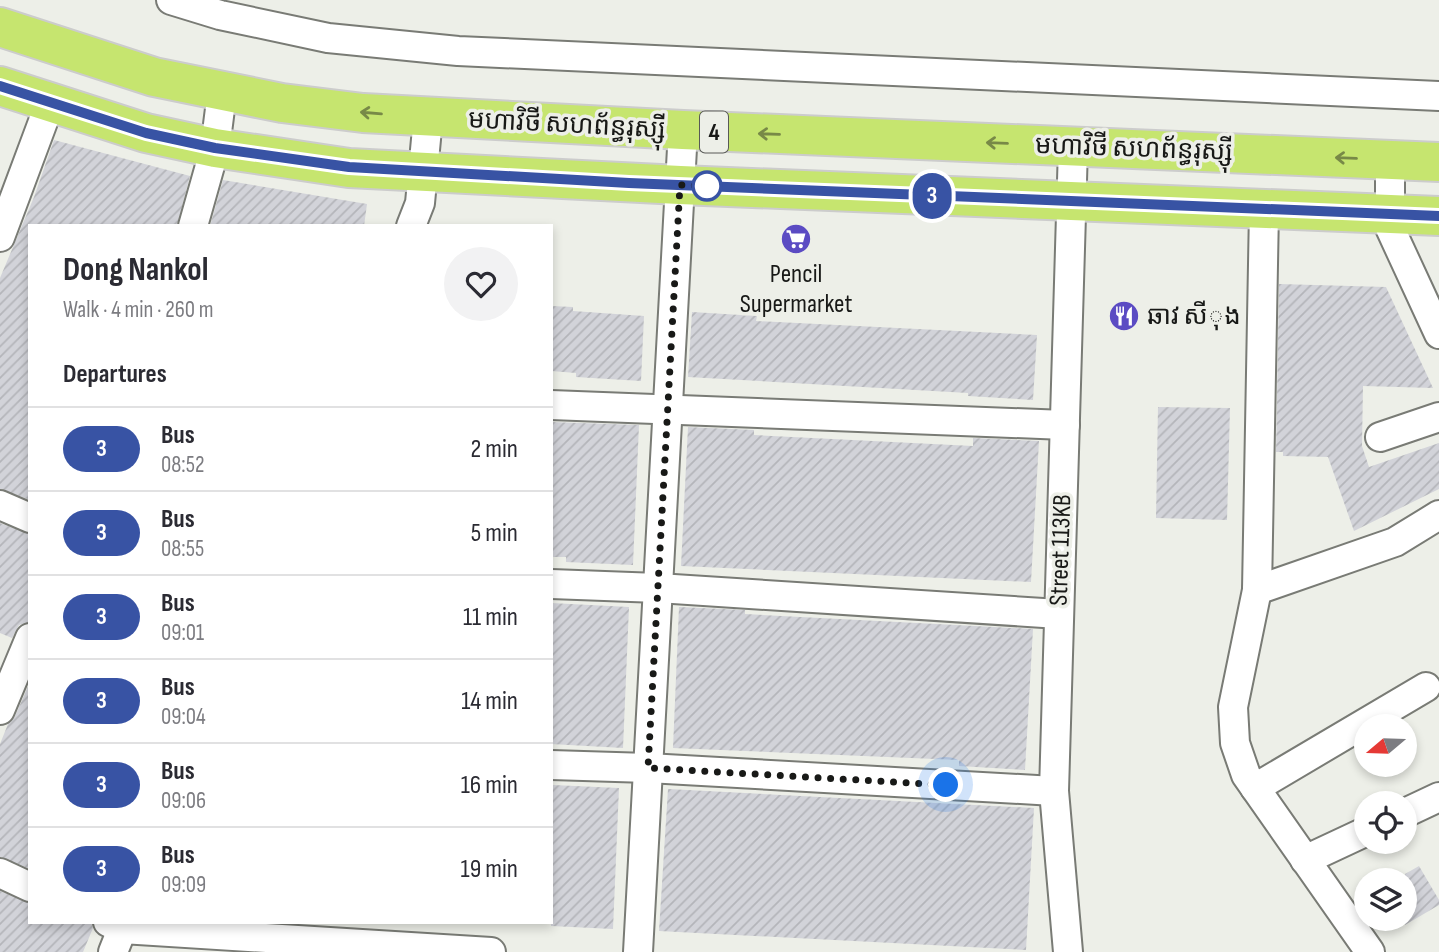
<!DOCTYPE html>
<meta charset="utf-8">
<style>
body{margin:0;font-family:"Sofia Sans Condensed","Noto Sans Khmer",sans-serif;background:#f2f2f3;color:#2b2b33;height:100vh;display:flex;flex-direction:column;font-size:26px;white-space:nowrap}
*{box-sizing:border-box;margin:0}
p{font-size:23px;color:#7c7c81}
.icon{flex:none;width:38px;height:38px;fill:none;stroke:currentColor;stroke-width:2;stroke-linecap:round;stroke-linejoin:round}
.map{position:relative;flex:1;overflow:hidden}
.side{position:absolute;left:28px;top:224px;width:525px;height:700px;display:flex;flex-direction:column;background:#fff;border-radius:0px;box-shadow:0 4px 10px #0003}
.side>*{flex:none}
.badge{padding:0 14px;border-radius:23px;font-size:24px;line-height:46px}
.needle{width:46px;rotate:251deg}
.controls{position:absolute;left:1354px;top:714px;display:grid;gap:14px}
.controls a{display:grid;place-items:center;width:63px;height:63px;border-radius:50%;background:#fff;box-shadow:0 4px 10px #0003;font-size:35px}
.you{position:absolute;width:35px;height:35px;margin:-18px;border:5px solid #fff;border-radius:50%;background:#1a73e8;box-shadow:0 0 0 10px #1a73e833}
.map>.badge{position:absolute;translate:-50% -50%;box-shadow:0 0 0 4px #fff}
h2{padding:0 35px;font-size:26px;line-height:63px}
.round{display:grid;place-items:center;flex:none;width:74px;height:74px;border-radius:37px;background:#f2f2f3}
.summary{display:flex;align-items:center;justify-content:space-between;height:119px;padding:0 35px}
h1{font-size:33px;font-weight:700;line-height:52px}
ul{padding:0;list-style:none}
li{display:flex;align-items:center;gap:21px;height:84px;padding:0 35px;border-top:2px solid #e1e1e2}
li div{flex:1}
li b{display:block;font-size:26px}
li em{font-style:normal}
li .badge{min-width:77px;font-weight:700;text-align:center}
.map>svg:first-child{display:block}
.building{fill:url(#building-hatch)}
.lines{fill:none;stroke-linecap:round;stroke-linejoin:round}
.minor-casing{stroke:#797b75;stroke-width:32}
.highway-casing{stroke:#ccc;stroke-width:42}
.minor{stroke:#fff;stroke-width:28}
.highway{stroke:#c6e56f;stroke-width:38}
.oneway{stroke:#788947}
.line-casing{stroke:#fff;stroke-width:16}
.line{stroke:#3853a4;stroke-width:10}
.walk{stroke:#181917;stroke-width:7;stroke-dasharray:0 12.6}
.stop-dot{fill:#fff;stroke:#3853a4;stroke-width:3.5}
.labels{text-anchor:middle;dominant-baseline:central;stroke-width:7;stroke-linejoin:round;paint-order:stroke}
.shield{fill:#edefe8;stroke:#585956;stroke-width:2}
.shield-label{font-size:24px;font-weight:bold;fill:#181917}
.street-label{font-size:26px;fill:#181917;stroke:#edefe8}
.poi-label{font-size:26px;fill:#181917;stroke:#edefe8}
</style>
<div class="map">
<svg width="1439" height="952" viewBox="0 0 1439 952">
<defs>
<pattern id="building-hatch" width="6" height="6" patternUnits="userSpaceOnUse" patternTransform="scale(1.75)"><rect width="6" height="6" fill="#d2d3d9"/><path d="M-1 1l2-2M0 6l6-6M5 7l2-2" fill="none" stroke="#b4b5ba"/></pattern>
</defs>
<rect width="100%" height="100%" fill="#edefe8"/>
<g class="building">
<path d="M54,140L190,176L177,226H30V500L0,489V278L34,197Z"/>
<path d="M223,180L367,204L364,226H210Z"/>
<path d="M1279,284L1386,287L1433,388L1363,386L1362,446L1369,467L1439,443V489L1354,531L1328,457L1283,456V452H1276Z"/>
<path d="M551,306L573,307V311L644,316L641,381L576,377V373L551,371Z"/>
<path d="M692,312L757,316L756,321L1037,335L1033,400L968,396V393L688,377Z"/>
<path d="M1158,407L1230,408L1227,520L1156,518Z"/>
<path d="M551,422L639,425L633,565L566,562V557H551Z"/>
<path d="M688,427L754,430V435L973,446V438L1039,441L1031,582L681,566Z"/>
<path d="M0,523L30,534V622L19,625L12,638L0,633Z"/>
<path d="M551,603L629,607L623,748L551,744Z"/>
<path d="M679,607L745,610V614L1033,629L1025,770L959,766V760L673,748Z"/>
<path d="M30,682V869L0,857V744L8,724L15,716Z"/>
<path d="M553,785L619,788L613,929L551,926Z"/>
<path d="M668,789L1034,808L1026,950L659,931Z"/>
<path d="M1419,866L1439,900V905L1405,925V874Z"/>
<path d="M0,891L30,903V922H91L93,928L83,952H0Z"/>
</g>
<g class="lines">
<g class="minor-casing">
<g id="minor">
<path d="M171,0L220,15L328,38L458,51L1439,96"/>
<path d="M1390,160V228L1439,334"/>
<path d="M1264,210L1257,590L1233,707L1235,743L1246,775L1370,952"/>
<path d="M193,226L215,148L222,93"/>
<path d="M411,226L420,203L428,118"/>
<path d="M0,237L50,103"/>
<path d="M551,405L1065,425"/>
<path d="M1380,437L1439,417"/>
<path d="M0,505L30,518"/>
<path d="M551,584L658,588L1059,614"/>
<path d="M1257,590L1395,542L1439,515"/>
<path d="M0,710L30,638"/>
<path d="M551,765L648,768L1054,791"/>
<path d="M1255,788L1426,687"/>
<path d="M1405,813L1439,797"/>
<path d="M1305,860L1367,831"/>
<path d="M0,873L30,887"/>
<path d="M108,922L122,929L491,952"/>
<path d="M113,952L125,922"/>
<path d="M638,952L683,130"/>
<path d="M1068,952L1054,791L1073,147"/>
</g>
</g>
<g class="highway-casing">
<g id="highway">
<path d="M0,27L154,77L282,103L363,113L683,130L1439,162"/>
<path d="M0,86L146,133L215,148L349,168L680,185L1439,216"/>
</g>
</g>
<use href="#minor" class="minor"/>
<use href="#highway" class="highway"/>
</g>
<defs><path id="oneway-shaft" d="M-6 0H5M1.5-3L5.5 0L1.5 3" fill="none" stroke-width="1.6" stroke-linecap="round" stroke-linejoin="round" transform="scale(1.75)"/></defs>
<g class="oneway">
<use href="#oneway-shaft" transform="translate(371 113) rotate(-175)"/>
<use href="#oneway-shaft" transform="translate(769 134) rotate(-178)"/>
<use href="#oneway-shaft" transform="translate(997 143) rotate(-178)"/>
<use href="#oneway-shaft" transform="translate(1346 158) rotate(-178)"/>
</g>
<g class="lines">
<g class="line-casing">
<path id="line" d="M0,86L146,133L215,148L349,167L629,183L1439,216"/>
</g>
<use href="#line" class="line"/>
<path class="walk" d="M707,186L680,185L648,768L946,785"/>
</g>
<defs>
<g id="supermarket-disc" transform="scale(1.575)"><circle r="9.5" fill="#5b4bc3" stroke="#edefe8"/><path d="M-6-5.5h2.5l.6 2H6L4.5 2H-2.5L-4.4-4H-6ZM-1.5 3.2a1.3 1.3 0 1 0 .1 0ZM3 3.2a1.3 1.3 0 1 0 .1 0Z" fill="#fff"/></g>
<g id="restaurant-disc" transform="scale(1.575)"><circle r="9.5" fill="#5b4bc3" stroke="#edefe8"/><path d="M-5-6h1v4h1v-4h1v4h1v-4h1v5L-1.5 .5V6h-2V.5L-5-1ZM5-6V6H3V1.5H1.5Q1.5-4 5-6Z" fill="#fff"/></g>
</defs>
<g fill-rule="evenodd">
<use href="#supermarket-disc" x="796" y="239"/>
<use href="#restaurant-disc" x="1124" y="316"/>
</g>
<circle class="stop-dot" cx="707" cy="186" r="14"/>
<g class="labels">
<rect class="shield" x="700" y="111.5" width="28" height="41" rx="5"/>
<g class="shield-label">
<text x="714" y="132">4</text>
</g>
<g class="street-label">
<text transform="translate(567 125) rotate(3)">មហាវិថី សហព័ន្ធរុស្ស៊ី</text>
<text transform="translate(1134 149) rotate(2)">មហាវិថី សហព័ន្ធរុស្ស៊ី</text>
<text transform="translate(1061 550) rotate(-88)">Street 113KB</text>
</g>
<g class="poi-label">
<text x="796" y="274">Pencil<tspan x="796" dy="30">Supermarket</tspan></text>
<text x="1147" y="316" text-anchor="start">ឆាវ សីុង</text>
</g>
</g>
</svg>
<div class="controls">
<a><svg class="needle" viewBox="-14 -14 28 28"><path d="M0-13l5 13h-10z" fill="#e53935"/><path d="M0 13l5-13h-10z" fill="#7c7c81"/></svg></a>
<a><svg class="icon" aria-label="locate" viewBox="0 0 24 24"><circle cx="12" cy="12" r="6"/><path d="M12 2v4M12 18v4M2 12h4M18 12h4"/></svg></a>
<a><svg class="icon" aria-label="layers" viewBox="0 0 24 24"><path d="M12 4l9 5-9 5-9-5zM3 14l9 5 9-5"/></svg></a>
</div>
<div class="you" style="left:946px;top:785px"></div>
<b class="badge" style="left:932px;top:196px;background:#3853a4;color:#fff">3</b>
<section class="side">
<div class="summary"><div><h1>Dong Nankol</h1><p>Walk · 4 min · 260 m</p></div><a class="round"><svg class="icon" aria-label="heart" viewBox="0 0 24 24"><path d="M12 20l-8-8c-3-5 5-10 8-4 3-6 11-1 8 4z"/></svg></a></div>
<h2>Departures</h2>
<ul>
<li><span class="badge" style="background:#3853a4;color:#fff">3</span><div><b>Bus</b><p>08:52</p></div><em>2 min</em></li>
<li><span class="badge" style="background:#3853a4;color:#fff">3</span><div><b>Bus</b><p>08:55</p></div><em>5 min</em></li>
<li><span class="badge" style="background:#3853a4;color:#fff">3</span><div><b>Bus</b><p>09:01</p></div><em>11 min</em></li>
<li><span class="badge" style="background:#3853a4;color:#fff">3</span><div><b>Bus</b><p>09:04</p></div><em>14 min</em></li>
<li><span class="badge" style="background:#3853a4;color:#fff">3</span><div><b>Bus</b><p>09:06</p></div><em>16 min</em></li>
<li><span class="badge" style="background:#3853a4;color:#fff">3</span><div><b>Bus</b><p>09:09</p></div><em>19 min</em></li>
</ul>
</section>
</div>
